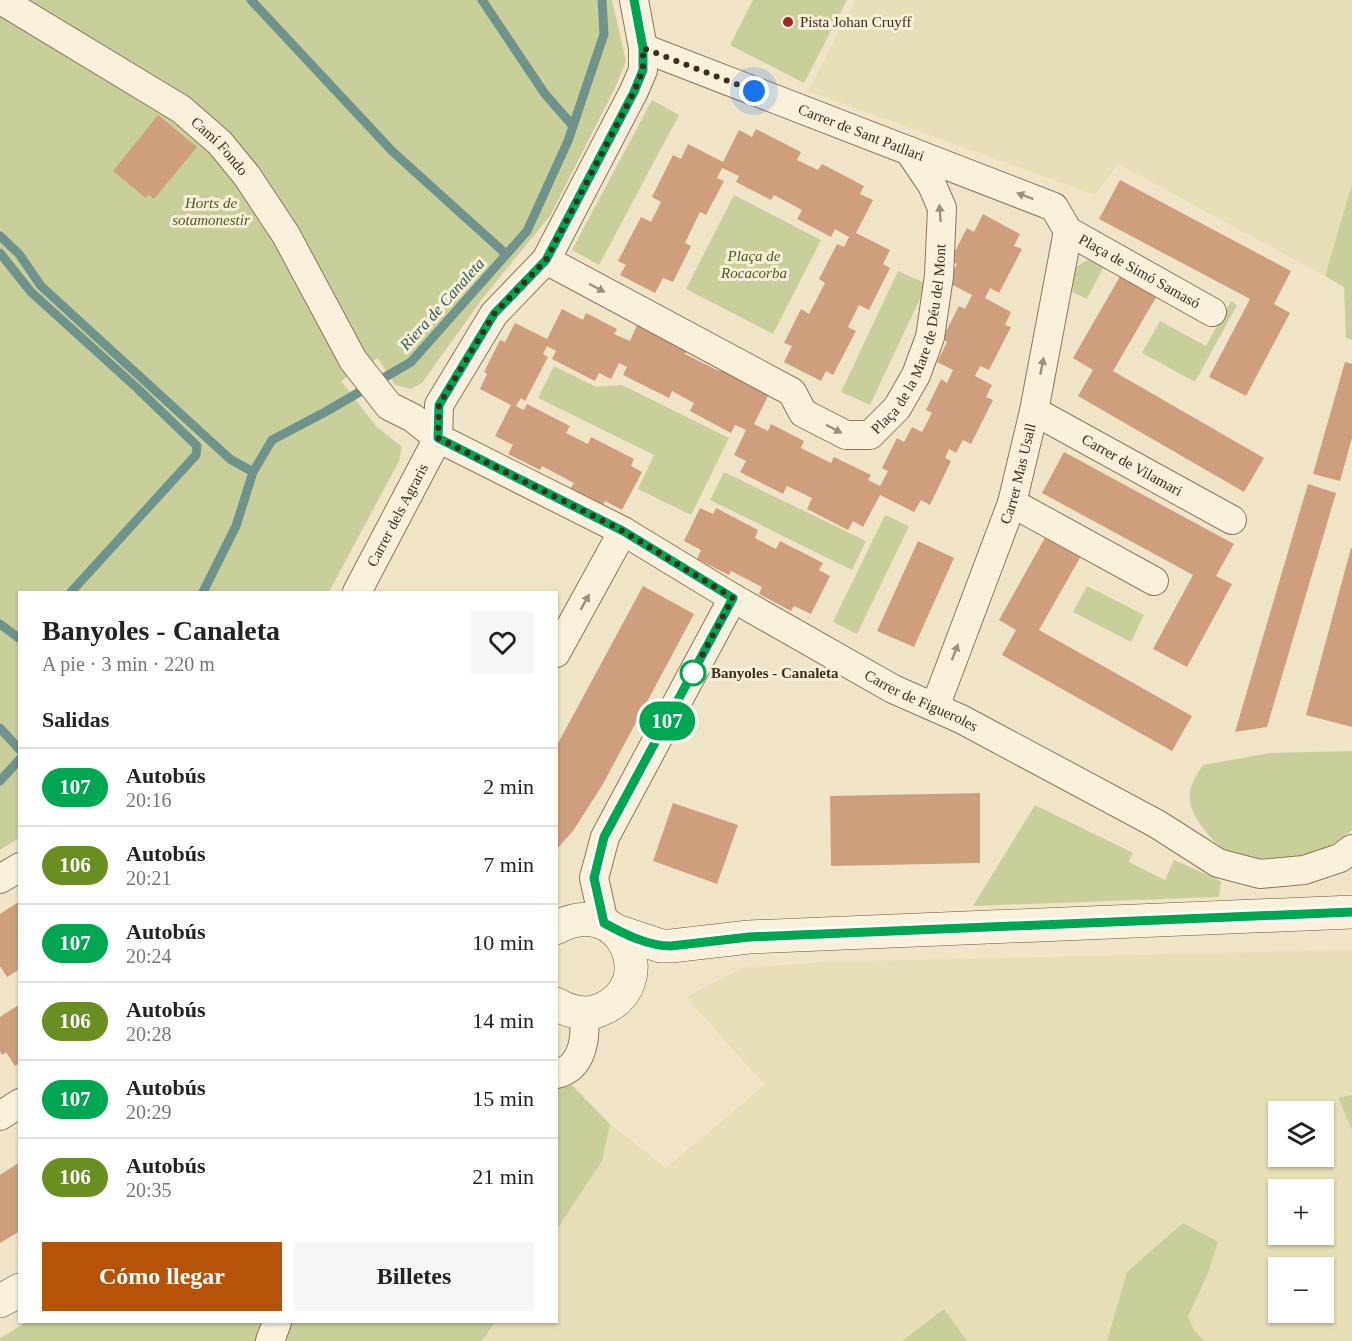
<!DOCTYPE html>
<html lang="es">
<meta charset="utf-8">
<style>
body{margin:0;font-family:Georgia,serif;background:#f6f6f6;color:#222;height:100vh;display:flex;flex-direction:column;font-size:22px;white-space:nowrap}
*{box-sizing:border-box;margin:0}
p{font-size:20px;color:#767676}
.icon{flex:none;width:33px;height:33px;fill:none;stroke:currentColor;stroke-width:2;stroke-linecap:round;stroke-linejoin:round}
.map{position:relative;flex:1;overflow:hidden}
.side{position:absolute;left:18px;top:591px;width:540px;height:732px;display:flex;flex-direction:column;background:#fff;border-radius:0px;box-shadow:0 2px 4px #0004}
.side>*{flex:none}
.badge{padding:0 12px;border-radius:20px;font-size:21px;line-height:39px}
.fabs{position:absolute;left:1268px;top:1101px;display:grid;gap:12px}
.fabs a{display:grid;place-items:center;width:66px;height:66px;border-radius:0px;background:#fff;box-shadow:0 2px 4px #0004;font-size:30px}
.you{position:absolute;width:30px;height:30px;margin:-15px;border:4px solid #fff;border-radius:50%;background:#1a73e8;box-shadow:0 0 0 9px #1a73e833}
.map>.badge{position:absolute;translate:-50% -50%;box-shadow:0 0 0 3px #fff}
h2{padding:0 24px;font-size:22px;line-height:54px}
.round{display:grid;place-items:center;flex:none;width:63px;height:63px;border-radius:0px;background:#f6f6f6}
.overview{display:flex;align-items:center;justify-content:space-between;height:102px;padding:0 24px}
h1{font-size:28px;font-weight:700;line-height:45px}
.action{display:flex;gap:12px;margin-top:auto;padding:12px 24px}
.action a{flex:1;height:69px;border-radius:0px;background:#b45309;color:#fff;font-size:24px;font-weight:700;line-height:69px;text-align:center}
.action a+a{background:#f6f6f6;color:#222}
ul{padding:0;list-style:none}
li{display:flex;align-items:center;gap:18px;height:78px;padding:0 24px;border-top:2px solid #e0e0e0}
li div{flex:1}
li b{display:block;font-size:22px}
li em{font-style:normal}
li .badge{min-width:66px;font-weight:700;text-align:center}
.map>svg:first-child{display:block}
.farmland{fill:#e6deb5;fill-rule:evenodd}
.green{fill:#c9cf9b}
.lines{fill:none;stroke-linecap:round;stroke-linejoin:round}
.stream{stroke:#6f938a;stroke-width:9}
.building{fill:#cf9f7d}
.street-casing{stroke:#8d765c;stroke-width:30}
.secondary-casing{stroke:#6f573f;stroke-width:34}
.street{stroke:#faf1dc;stroke-width:28}
.secondary{stroke:#faf1dc;stroke-width:33}
.oneway{fill:#9c907e}
.line-casing{stroke:#fff;stroke-width:14}
.line{stroke:#00a651;stroke-width:9}
.walk{stroke:#3d2e20;stroke-width:6;stroke-dasharray:0 10.8}
.poi-dot{fill:#9e2a2b;stroke:#f7eed8;stroke-width:2}
.stop-dot{fill:#fff;stroke:#00a651;stroke-width:3}
.labels{text-anchor:middle;dominant-baseline:central;stroke-width:6;stroke-linejoin:round;paint-order:stroke}
.poi-label{font-size:15px;fill:#3d2e20;stroke:#f7eed8;text-anchor:start}
.street-label{font-size:15px;fill:#3d2e20;stroke:#f7eed8}
.park-label{font-size:15px;font-style:italic;fill:#4d5a26;stroke:#f7eed8}
.stop-label{font-size:15px;font-weight:bold;fill:#3d2e20;stroke:#f7eed8;text-anchor:start}
.water-label{font-size:16px;font-style:italic;fill:#2f5d5a;stroke:#f7eed8}
</style>
<div class="map">
<svg width="1352" height="1341" viewBox="0 0 1352 1341">
<rect width="100%" height="100%" fill="#f0e4c8"/>
<g class="farmland">
<path d="M855,0H1352V184L1325,276L1118,164L1095,195L808,91Z"/>
<path d="M1352,950V1095L1338,1099L1352,1130V1341H1204L1194,1330L1188,1317L1208,1273L1218,1242L1127,1272L1107,1341H967L943,1310L902,1341H482L495,1322H556L557,1229L602,1161L610,1124L666,1168L765,1085L686,997L743,968L825,962ZM1278,1112H1323V1156H1278ZM1278,1190H1323V1234H1278ZM1278,1268H1323V1312H1278Z"/>
</g>
<g class="green">
<path d="M0,0H612L626,61L615,88L550,216L482,299L422,383L411,389L395,385L378,358L341,381L376,426L402,447L399,461L329,592H20L19,838L0,850Z"/>
<path d="M753,0H847L804,83L730,45Z"/>
<path d="M652,100L679,115L599,265L572,250Z"/>
<path d="M1352,184V340L1346,338L1344,287L1325,276Z"/>
<path d="M734,195L821,240L773,334L686,289Z"/>
<path d="M1087,260L1097,261L1103,268L1087,299L1072,292L1076,267Z"/>
<path d="M898,271L927,284L870,405L841,392Z"/>
<path d="M1231,301L1237,305L1195,382L1142,353L1160,321L1206,346Z"/>
<path d="M554,366L596,387L622,385L729,438L691,515L638,489L654,455L538,398Z"/>
<path d="M724,472L866,541L852,570L710,500Z"/>
<path d="M885,515L909,526L857,634L833,622Z"/>
<path d="M1087,586L1144,615L1131,642L1073,612Z"/>
<path d="M1352,751V830C1346,835 1340,840 1333,844C1311,858 1254,864 1230,852C1217,846 1208,835 1200,824C1184,801 1188,786 1203,765L1270,753Z"/>
<path d="M1035,805L1133,853L1129,862L1165,880L1174,860L1221,881L1219,897L973,906Z"/>
<path d="M557,1070L610,1124L602,1161L557,1229Z"/>
<path d="M1352,1095V1130L1338,1098Z"/>
<path d="M1183,1223L1218,1242L1208,1273L1188,1317L1194,1330L1204,1341H1107L1127,1272Z"/>
<path d="M944,1309L967,1341H902Z"/>
<path d="M27,1322H495L482,1341H0V1338Z"/>
</g>
<g class="lines">
<g class="stream">
<path d="M251,0L392,151L506,254"/>
<path d="M482,0L545,94L573,126"/>
<path d="M0,236L19,254L41,286L230,459L253,472"/>
<path d="M0,253L31,292L137,388L197,446L196,455L71,592"/>
<path d="M203,592L236,526L253,472L272,440L327,411L411,362L527,231L568,141L604,34L602,0"/>
<path d="M0,624L20,639"/>
<path d="M0,728L20,750"/>
<path d="M0,781L20,759"/>
</g>
</g>
<g class="building">
<path d="M158,115L197,147L154,199L148,194L146,198L113,171Z"/>
<path d="M756,129L801,152L797,160L818,170L822,164L864,186L860,194L873,200L856,233L890,250L883,264L890,268L869,310L859,305L848,327L856,331L833,375L826,371L821,381L784,362L792,346L784,343L801,309L809,314L825,283L819,279L837,244L844,247L849,237L835,229L831,237L797,219L802,210L774,195L771,200L736,182L739,176L722,168L717,178L724,181L706,215L700,212L685,243L691,246L673,282L663,278L655,293L620,275L626,265L618,261L641,217L651,222L661,202L652,197L673,155L681,159L688,144L723,162L739,130L752,137Z"/>
<path d="M1120,180L1291,271L1274,304L1290,313L1246,396L1209,377L1250,299L1099,219Z"/>
<path d="M983,214L1020,234L1014,246L1022,249L999,293L990,288L985,298L1011,312L1005,325L1011,327L989,370L980,366L975,376L992,385L986,397L993,400L971,444L963,440L956,453L949,449L945,458L951,461L930,505L921,500L914,512L880,495L863,527L853,521L848,530L807,509L812,498L787,486L783,494L740,472L746,461L734,455L746,430L735,425L731,433L690,411L694,403L672,391L669,398L623,375L627,367L619,363L611,379L599,373L595,381L552,359L556,351L547,346L543,354L548,357L525,401L521,398L516,406L524,410L527,404L570,426L566,433L588,444L591,437L634,459L631,466L642,472L622,510L605,501L603,506L570,489L574,483L542,466L540,470L508,454L513,445L495,436L511,405L480,389L487,374L484,372L500,340L505,342L515,323L547,339L562,309L583,320L586,313L617,329L614,334L630,341L637,325L657,335L689,345L685,354L719,371L722,365L769,394L754,424L768,431L771,424L804,441L801,448L831,463L834,457L871,475L868,480L880,486L888,471L882,468L897,438L904,442L912,427L922,432L932,413L926,410L941,379L947,383L953,370L937,362L947,342L942,339L959,306L965,309L972,295L947,282L957,264L950,261L967,228L974,232Z"/>
<path d="M1122,273L1158,294L1113,371L1264,458L1244,492L1078,396L1093,370L1073,358Z"/>
<path d="M1345,362L1352,364V438L1340,481L1313,474Z"/>
<path d="M1064,452L1234,544L1216,576L1232,584L1187,667L1153,649L1193,575L1042,493Z"/>
<path d="M1308,484L1336,493L1267,727L1235,732Z"/>
<path d="M700,508L713,514L716,508L758,530L755,538L776,549L780,541L823,563L819,570L830,576L811,614L794,606L791,611L759,594L762,587L731,571L729,575L697,559L701,550L684,541Z"/>
<path d="M1046,536L1081,556L1039,630L1192,716L1172,751L1002,655L1016,630L999,620Z"/>
<path d="M918,541L954,558L914,647L877,631Z"/>
<path d="M1351,548H1352V727L1306,715Z"/>
<path d="M643,586L694,614L603,784L573,831L556,850V747Z"/>
<path d="M980,793V863L831,866L830,796Z"/>
<path d="M673,803L738,825L717,884L653,861Z"/>
<path d="M20,901V969L7,977L0,966V914Z"/>
<path d="M20,1004V1063L15,1066L6,1052L2,1055L0,1051V1017Z"/>
<path d="M20,1162V1231L0,1243V1175Z"/>
</g>
<g class="lines">
<g class="street-casing">
<g id="street">
<path id="s1" d="M1,0L181,109L220,143L247,176L286,235L353,360L389,406L413,418L438,438L623,531L733,598L893,689L961,719L1157,824L1218,863L1260,874L1304,870L1340,858L1352,849"/>
<path id="s2" d="M643,48L1054,207L1068,231"/>
<path id="s3" d="M1068,231L1212,312"/>
<path id="s4" d="M546,260L792,392L803,413L846,435H870L897,408L916,375L930,337L939,276L942,208L932,185L909,151"/>
<path id="s5" d="M1034,411L1232,520"/>
<path d="M1012,503L1154,581"/>
<path id="s6" d="M357,592L438,438L439,405L494,314L546,260L634,91L643,70V48L634,0"/>
<path d="M556,653L623,531"/>
<path id="s7" d="M935,707L1012,503L1034,411L1068,231"/>
<path d="M0,879L20,867"/>
<path d="M604,923L594,878L605,837L733,598"/>
<path d="M556,1074C584,1068 586,1036 584,1013"/>
<path d="M0,1116L20,1103"/>
<path d="M270,1341L277,1322"/>
</g>
</g>
<g class="secondary-casing">
<g id="secondary">
<path d="M556,928C621,891 663,985 600,1010C586,1016 569,1012 556,1004"/>
<path d="M616,931L661,946H671L749,937L1352,912"/>
<path d="M0,1301L20,1290"/>
</g>
</g>
<use href="#street" class="street"/>
<use href="#secondary" class="secondary"/>
</g>
<defs><path id="oneway-solid" d="M-6-.8H1V-3.2L6.5 0L1 3.2V.8H-6Z" transform="scale(1.5)"/></defs>
<g class="oneway">
<use href="#oneway-solid" transform="translate(1025 196) rotate(-159)"/>
<use href="#oneway-solid" transform="translate(940 213) rotate(-94)"/>
<use href="#oneway-solid" transform="translate(597 288) rotate(28)"/>
<use href="#oneway-solid" transform="translate(1042 366) rotate(-79)"/>
<use href="#oneway-solid" transform="translate(834 429) rotate(28)"/>
<use href="#oneway-solid" transform="translate(585 602) rotate(-61)"/>
<use href="#oneway-solid" transform="translate(955 652) rotate(-69)"/>
</g>
<g class="lines">
<g class="line-casing">
<path id="line" d="M634,0L643,48V70L634,92L546,260L494,314L439,405L438,438L623,531L733,598L604,837L594,878L604,923C624,934 648,946 671,946L749,937L1352,912"/>
</g>
<use href="#line" class="line"/>
<path class="walk" d="M693,673L690,678L733,598L623,531L438,438L439,405L494,314L546,260L634,92L643,70V48L754,91"/>
</g>
<circle class="poi-dot" cx="788" cy="22" r="6"/>
<circle class="stop-dot" cx="693" cy="673" r="12"/>
<g class="labels">
<g class="poi-label">
<text x="800" y="22">Pista Johan Cruyff</text>
</g>
<g class="street-label">
<text stroke="none"><textPath href="#s2" startOffset="234">Carrer de Sant Patllari</textPath></text>
<text stroke="none"><textPath href="#s1" startOffset="264">Camí Fondo</textPath></text>
<text stroke="none"><textPath href="#s3" startOffset="82">Plaça de Simó Samasó</textPath></text>
<text stroke="none"><textPath href="#s4" startOffset="483">Plaça de la Mare de Déu del Mont</textPath></text>
<text stroke="none"><textPath href="#s5" startOffset="112">Carrer de Vilamari</textPath></text>
<text stroke="none"><textPath href="#s7" startOffset="248">Carrer Mas Usall</textPath></text>
<text stroke="none"><textPath href="#s6" startOffset="87">Carrer dels Agraris</textPath></text>
<text stroke="none"><textPath href="#s1" startOffset="1185">Carrer de Figueroles</textPath></text>
</g>
<g class="park-label">
<text x="211" y="203">Horts de<tspan x="211" dy="17">sotamonestir</tspan></text>
<text x="754" y="256">Plaça de<tspan x="754" dy="17">Rocacorba</tspan></text>
</g>
<g class="stop-label">
<text x="711" y="673">Banyoles - Canaleta</text>
</g>
<g class="water-label">
<text transform="translate(442 304) rotate(-48)">Riera de Canaleta</text>
</g>
</g>
</svg>
<div class="fabs">
<a><svg class="icon" aria-label="layers" viewBox="0 0 24 24"><path d="M12 4l9 5-9 5-9-5zM3 14l9 5 9-5"/></svg></a>
<a>+</a>
<a>−</a>
</div>
<div class="you" style="left:754px;top:91px"></div>
<b class="badge" style="left:667px;top:721px;background:#00a651;color:#fff">107</b>
<section class="side">
<div class="overview"><div><h1>Banyoles - Canaleta</h1><p>A pie · 3 min · 220 m</p></div><a class="round"><svg class="icon" aria-label="heart" viewBox="0 0 24 24"><path d="M12 20l-8-8c-3-5 5-10 8-4 3-6 11-1 8 4z"/></svg></a></div>
<h2>Salidas</h2>
<ul>
<li><span class="badge" style="background:#00a651;color:#fff">107</span><div><b>Autobús</b><p>20:16</p></div><em>2 min</em></li>
<li><span class="badge" style="background:#6b8e23;color:#fff">106</span><div><b>Autobús</b><p>20:21</p></div><em>7 min</em></li>
<li><span class="badge" style="background:#00a651;color:#fff">107</span><div><b>Autobús</b><p>20:24</p></div><em>10 min</em></li>
<li><span class="badge" style="background:#6b8e23;color:#fff">106</span><div><b>Autobús</b><p>20:28</p></div><em>14 min</em></li>
<li><span class="badge" style="background:#00a651;color:#fff">107</span><div><b>Autobús</b><p>20:29</p></div><em>15 min</em></li>
<li><span class="badge" style="background:#6b8e23;color:#fff">106</span><div><b>Autobús</b><p>20:35</p></div><em>21 min</em></li>
</ul>
<div class="action"><a>Cómo llegar</a><a>Billetes</a></div>
</section>
</div>
